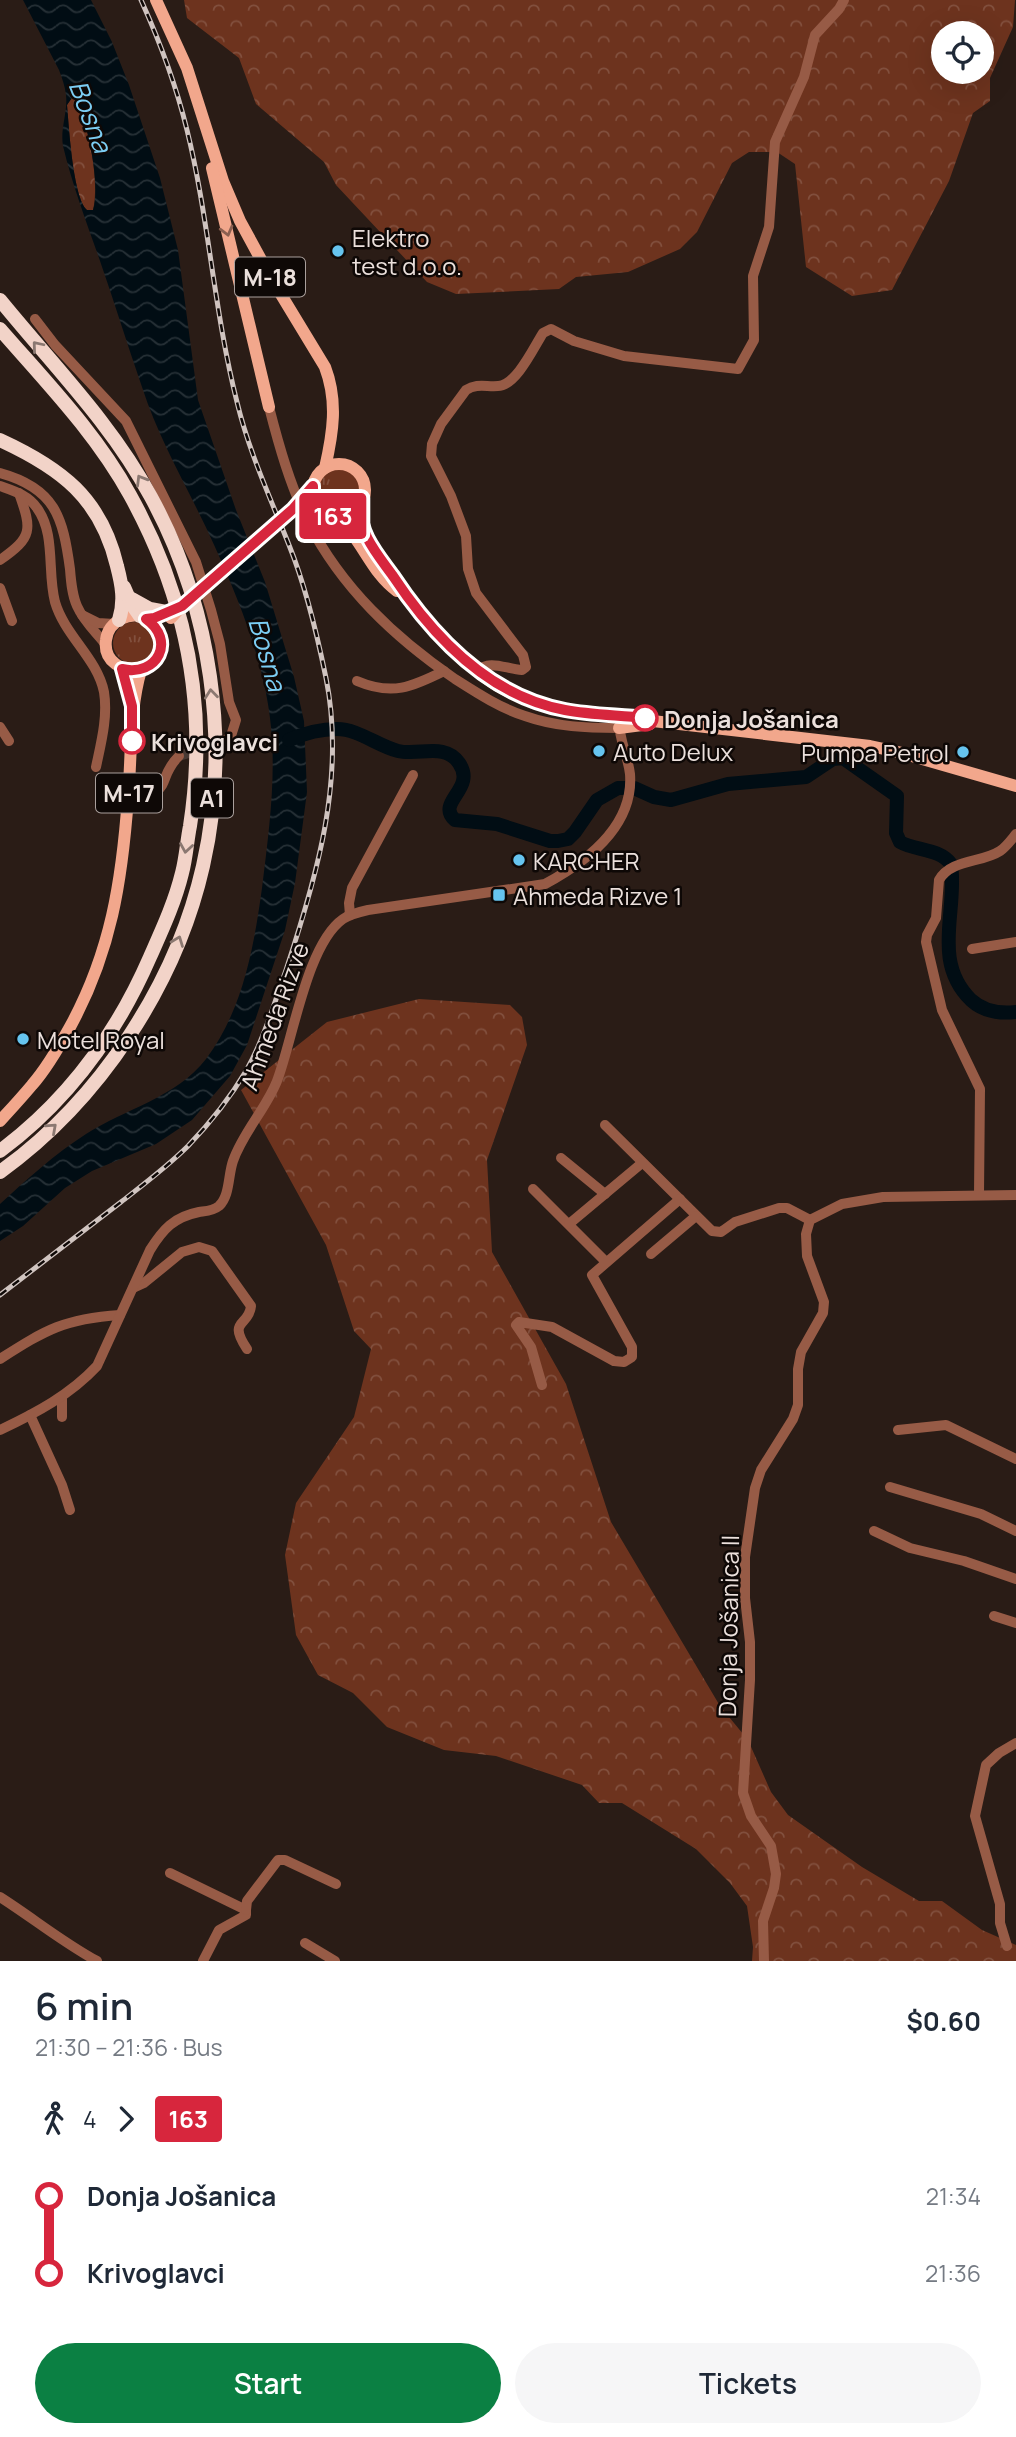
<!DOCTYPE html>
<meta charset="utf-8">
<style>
body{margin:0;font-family:Manrope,sans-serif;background:#f6f6f7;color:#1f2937;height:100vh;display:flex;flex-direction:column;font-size:26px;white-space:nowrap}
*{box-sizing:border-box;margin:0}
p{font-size:23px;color:#747a83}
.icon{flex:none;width:38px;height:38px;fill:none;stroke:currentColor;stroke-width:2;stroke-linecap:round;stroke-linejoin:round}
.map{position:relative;height:1961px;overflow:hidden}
.sheet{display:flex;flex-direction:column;background:#fff;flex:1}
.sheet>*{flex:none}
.badge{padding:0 14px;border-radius:5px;font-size:24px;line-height:46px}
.tools{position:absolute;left:931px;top:21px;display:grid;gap:14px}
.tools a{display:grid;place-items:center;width:63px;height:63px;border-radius:50%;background:#fff;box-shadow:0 7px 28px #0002;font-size:35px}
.map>.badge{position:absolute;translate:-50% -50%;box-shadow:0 0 0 4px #fff}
.legs{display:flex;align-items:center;gap:10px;height:77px;padding:0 35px;font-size:23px}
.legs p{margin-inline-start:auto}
.overview{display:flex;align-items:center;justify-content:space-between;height:119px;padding:0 35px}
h1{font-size:38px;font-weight:600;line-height:52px}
.primary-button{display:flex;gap:14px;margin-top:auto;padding:14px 35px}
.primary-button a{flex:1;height:80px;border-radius:42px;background:#0b8043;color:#fff;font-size:28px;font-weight:600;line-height:80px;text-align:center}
.primary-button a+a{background:#f6f6f7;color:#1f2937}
ul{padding:0 35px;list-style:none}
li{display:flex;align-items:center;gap:24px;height:77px;font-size:26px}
li i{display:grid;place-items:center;width:10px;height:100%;margin:0 9px;background:currentColor}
li i::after{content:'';width:18px;height:18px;margin:-9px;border:5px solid;border-radius:50%;background:#fff}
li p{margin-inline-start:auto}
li:first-child i{background:linear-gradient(#0000 50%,currentColor 0)}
li:last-child i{background:linear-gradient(currentColor 50%,#0000 0)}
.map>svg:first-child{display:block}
.grass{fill:url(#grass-tufts)}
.forest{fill:url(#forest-crowns);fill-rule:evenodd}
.water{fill:url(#water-waves);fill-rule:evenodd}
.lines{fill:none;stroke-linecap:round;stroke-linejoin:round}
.river{stroke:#010d14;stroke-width:14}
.minor-tunnel{stroke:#473934;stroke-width:10;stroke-dasharray:10 5;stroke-linecap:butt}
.minor{stroke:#975b46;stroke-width:10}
.major{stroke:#f2a78c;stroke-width:12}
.highway{stroke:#f2d3c8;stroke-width:14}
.rail-casing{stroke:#d0c4c0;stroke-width:5}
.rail{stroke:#0e0806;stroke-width:2.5;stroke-dasharray:8;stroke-linecap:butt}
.major-bridge{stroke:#f2a78c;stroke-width:12}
.oneway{stroke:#8b5f50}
.oneway2{stroke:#8b7871}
.line-1-casing{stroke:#fff;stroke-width:16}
.line-1{stroke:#d7263d;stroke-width:10}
.poi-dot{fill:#66c4ef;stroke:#0e0806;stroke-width:2.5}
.stop-1-dot{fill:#fff;stroke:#d7263d;stroke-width:3.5}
.labels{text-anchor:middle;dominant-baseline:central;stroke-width:5;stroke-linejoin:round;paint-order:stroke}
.shield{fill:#0e0806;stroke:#a99f9c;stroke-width:2}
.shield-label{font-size:23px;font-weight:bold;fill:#ebe0dc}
.poi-label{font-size:24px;fill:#ebe0dc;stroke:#0e0806;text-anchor:start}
.stop-label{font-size:24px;font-weight:bold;fill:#ebe0dc;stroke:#0e0806;text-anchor:start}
.street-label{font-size:24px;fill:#ebe0dc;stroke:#0e0806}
.water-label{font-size:26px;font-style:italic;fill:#7ccdf3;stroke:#0e0806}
</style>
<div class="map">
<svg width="1016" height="1961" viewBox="0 0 1016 1961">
<defs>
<pattern id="grass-tufts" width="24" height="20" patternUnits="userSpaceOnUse" patternTransform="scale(1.75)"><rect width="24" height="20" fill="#6d331e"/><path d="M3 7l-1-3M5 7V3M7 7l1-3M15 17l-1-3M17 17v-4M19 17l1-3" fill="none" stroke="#82503e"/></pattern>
<pattern id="forest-crowns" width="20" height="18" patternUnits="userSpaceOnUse" patternTransform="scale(1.75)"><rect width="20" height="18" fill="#6d331e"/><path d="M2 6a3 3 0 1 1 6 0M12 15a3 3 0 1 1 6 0" fill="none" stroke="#82503e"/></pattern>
<pattern id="water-waves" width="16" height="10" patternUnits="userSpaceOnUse" patternTransform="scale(1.75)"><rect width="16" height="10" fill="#010d14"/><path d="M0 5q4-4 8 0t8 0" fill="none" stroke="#263036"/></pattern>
</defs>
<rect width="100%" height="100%" fill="#2a1c16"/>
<g class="grass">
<circle cx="339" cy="490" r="22"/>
<circle cx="134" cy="643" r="21"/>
</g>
<g class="forest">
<path d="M184,0H1015L1013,27L990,78V101L973,113L949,181L892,290L852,296L806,267L795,164L777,152H749L732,163L697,232L680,249L628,272L576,277L559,289L456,294L427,282L336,185L324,162L256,104L239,58L187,18ZM943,33H982V72H943Z"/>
<path d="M71,98L75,99C89,122 100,185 93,210H87C73,197 69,127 67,105Z"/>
<path d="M419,999L510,1005L522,1017L527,1045L487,1160L492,1252L566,1384L611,1522L720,1706L748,1740L771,1792L788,1815L862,1867L919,1901H942L982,1930L1016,1945V1961H752L753,1947L747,1906L730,1883L696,1849L622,1803H599L582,1785L496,1756L444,1750L387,1727L353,1693L318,1675L296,1635L285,1555L296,1503L354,1417L371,1349L354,1331L326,1245L241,1090L327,1022Z"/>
</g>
<path class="water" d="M23,0H91L112,42L129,85L160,178L178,250L198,400L236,510L265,582L294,677L304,721L307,792L295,883L285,930L247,1045L230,1076L192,1120L156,1144L92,1171L65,1188L23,1226L0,1241V1204C27,1179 55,1154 86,1134C125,1109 177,1097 206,1059C243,1010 254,946 262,888C268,839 275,788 272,739C268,672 242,607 215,547C191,493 160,443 142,387C127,344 114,301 99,258C86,221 72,184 63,146C60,129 68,112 66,95C65,86 62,78 59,70ZM72,98L75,99C88,121 101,186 93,210H87C73,197 69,127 67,105Z"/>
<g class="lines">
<path class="river" d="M289,740C305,733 320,729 337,729C358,729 378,746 398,751C419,756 445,742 459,763C477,789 435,802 455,820L497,824L550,841H558L568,839L575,832L597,800L618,788H634L654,797L671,800L728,784L806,777L833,759L843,758L897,796L896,833L900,842C916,851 939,848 951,864C958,910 931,961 971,1000C984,1012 999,1014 1016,1012"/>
<path class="minor-tunnel" d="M179,756L218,744"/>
<g class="minor">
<path d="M35,319L55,345L126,421L196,562L211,610L220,644L229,702L236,720L231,736L222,743"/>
<path d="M269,407C279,446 290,485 308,522C342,588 394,637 455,679C477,693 500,708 525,716C556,727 587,728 619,728"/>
<path d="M0,473C55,488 63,517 70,569C71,582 72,595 77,606C84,622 96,632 106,645"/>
<path d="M0,486C14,491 28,495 37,508C56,534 47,572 55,602C65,636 97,658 104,692C108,717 101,743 96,767"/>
<path d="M0,560C33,537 32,530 19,493"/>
<path d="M0,588L12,621"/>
<path d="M82,615L98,623L114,624"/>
<path d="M476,671C491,659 505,669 522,670L526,667L523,655L476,593L468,569L466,536L451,496L431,456L432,444L441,424L466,390C477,383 486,387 498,386C516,386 534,347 543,333L551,329L574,341L624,356L738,369L754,340L753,276L769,227L775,142L804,77L815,35L839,9L844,0"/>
<path d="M357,681C392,696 412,687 444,671"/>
<path d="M0,727L9,741"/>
<path d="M129,796C176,795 155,779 179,756"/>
<path d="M350,915L349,903L352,888L413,775"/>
<path d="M972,949L1016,942"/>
<path d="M605,1125L712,1231L721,1232L735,1222L779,1208H787L810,1220"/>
<path d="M561,1158L605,1194"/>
<path d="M533,1189L605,1261"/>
<path d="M979,1194L980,1089L942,1010L926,942L927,935L936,918L939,880C951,859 982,863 1000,851C1006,847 1011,840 1016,834"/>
<path d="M569,1224L642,1163"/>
<path d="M651,1254L696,1216"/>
<path d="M133,1288L144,1283L182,1252L199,1247L212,1251L251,1306C249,1327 227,1319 247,1349"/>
<path d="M0,1359C47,1329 64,1319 120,1315"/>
<path d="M542,1385L531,1347L516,1325L519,1322L552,1327L614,1361L624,1362L632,1357V1347L592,1275L680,1199"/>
<path d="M30,1415L62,1485L70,1510"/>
<path d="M62,1417V1397"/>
<path d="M0,1430C36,1413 70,1395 97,1366L150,1250C163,1229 174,1217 199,1212C206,1211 213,1211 219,1206C230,1196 228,1175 233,1161C243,1132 266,1109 277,1081C293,1039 307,944 343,919C350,914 359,912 368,910L545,884C586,862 634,827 630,774C628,756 619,740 619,721"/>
<path d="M898,1430L946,1425L1016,1459"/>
<path d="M890,1487L981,1514L1016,1531"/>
<path d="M874,1531L910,1548L964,1561L1016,1579"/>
<path d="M994,1616L1016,1623"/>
<path d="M170,1873L246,1910V1915L219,1930L203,1961"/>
<path d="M0,1897C33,1918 62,1942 97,1961"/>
<path d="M246,1910L247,1901L278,1860H285L336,1884"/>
<path d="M305,1943L335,1961"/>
<path d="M1007,1946L1000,1923V1904L975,1816L986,1765L999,1753L1016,1743"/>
<path d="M764,1961L763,1921L774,1888L776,1874L771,1846L751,1816L743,1793L750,1680V1642L745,1598V1557L755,1488L761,1470L793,1419L798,1405V1369L801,1352L823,1313L824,1302L807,1256L806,1234L810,1220L842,1204L883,1197L1016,1195"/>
</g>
<g class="major">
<path d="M156,0L187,68L223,181L240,221L271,278L325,367C338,401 333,433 325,468"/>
<path d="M212,168L269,407"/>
<circle cx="339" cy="490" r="26"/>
<path d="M360,505C356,552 454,658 493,683C517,698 546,707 574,712L870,746L898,752L1016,786"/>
<path d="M334,516C362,536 369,571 397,591"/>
<path d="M122,669L131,702"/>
<path d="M619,728L650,724"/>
<path d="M0,1121C11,1109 22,1097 32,1085C47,1068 59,1047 70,1027C111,952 122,881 128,797C132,754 129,711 141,670C180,653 155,602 121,619C113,623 107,631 106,640C103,662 123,672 141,670"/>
</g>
<g class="highway">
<path d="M0,300C52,364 112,424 151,497C211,607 231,743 203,866C176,985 99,1101 0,1172"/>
<path d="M0,329C46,382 96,433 130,495C187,598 208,710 190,826C187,841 186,858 182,873C175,902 162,930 150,957C117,1033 67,1101 0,1151"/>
<path d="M0,440C61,468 101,498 117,566C122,585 125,601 119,620"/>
<path d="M124,587L131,603L140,616"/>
<path d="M132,599L150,609L166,612"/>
</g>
<g class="rail-casing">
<path id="rail" d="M0,1295C40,1264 81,1233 121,1202C144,1184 168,1166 188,1146C210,1123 230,1098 246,1071C264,1039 274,1004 286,970C317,876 346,777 326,678C317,634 306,587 289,545C270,497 249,452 237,402C214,312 209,219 187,130C176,85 160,42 141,0"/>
</g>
<use href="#rail" class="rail"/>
<g class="major-bridge">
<path d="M293,509H313"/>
<path d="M171,618L182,606L293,509L307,493"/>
</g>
</g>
<defs><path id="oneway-chevron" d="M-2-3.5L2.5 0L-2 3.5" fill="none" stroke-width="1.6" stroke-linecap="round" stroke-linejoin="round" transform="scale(1.75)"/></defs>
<use class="oneway" href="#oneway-chevron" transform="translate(227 231) rotate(75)"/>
<g class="oneway2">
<use href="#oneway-chevron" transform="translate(37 346) rotate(-130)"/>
<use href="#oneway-chevron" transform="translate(141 480) rotate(-121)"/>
<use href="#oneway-chevron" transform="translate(211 694) rotate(-96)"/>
<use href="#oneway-chevron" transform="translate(186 848) rotate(99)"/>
<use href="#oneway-chevron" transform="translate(178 941) rotate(-69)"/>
<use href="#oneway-chevron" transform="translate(52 1128) rotate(-42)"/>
</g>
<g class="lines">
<g class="line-1-casing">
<path id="line-1" d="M132,741V706L122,669C158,677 176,640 146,619L154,618L182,606L293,509L313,486C312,514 341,525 360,505C358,533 378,555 393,576C434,638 490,696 565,710C591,715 619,715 645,718"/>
</g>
<use href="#line-1" class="line-1"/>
</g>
<g class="poi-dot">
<circle cx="338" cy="251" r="7"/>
<circle cx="599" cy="751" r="7"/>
<circle cx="963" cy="752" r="7"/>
<circle cx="519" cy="860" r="7"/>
<rect x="492" y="888" width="14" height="14" rx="3.5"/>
<circle cx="23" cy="1039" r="7"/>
</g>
<g class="stop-1-dot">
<circle cx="645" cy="718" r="12"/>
<circle cx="132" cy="741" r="12"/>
</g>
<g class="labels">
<g class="shield">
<rect x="235" y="257.5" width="70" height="39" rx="5"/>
<rect x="96" y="773.5" width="66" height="39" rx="5"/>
<rect x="191" y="778.5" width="42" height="39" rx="5"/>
</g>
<g class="shield-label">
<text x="270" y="277">M-18</text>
<text x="129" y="793">M-17</text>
<text x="212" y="798">A1</text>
</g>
<g class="poi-label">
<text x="352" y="237">Elektro<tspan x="352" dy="28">test d.o.o.</tspan></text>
<text x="613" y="751">Auto Delux</text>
<text x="949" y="752" text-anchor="end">Pumpa Petrol</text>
<text x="533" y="860">KARCHER</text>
<text x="513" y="895">Ahmeda Rizve 1</text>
<text x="37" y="1039">Motel Royal</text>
</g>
<g class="stop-label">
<text x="664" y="718">Donja Jošanica</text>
<text x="151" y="741">Krivoglavci</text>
</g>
<g class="street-label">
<text transform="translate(274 1016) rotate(-70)">Ahmeda Rizve</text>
<text transform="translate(728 1626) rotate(-89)">Donja Jošanica II</text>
</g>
<g class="water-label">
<text transform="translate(91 116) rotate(69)">Bosna</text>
<text transform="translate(268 654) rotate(74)">Bosna</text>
</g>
</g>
</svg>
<div class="tools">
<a><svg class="icon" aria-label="locate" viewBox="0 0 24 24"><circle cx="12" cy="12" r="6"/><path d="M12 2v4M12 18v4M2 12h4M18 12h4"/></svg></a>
</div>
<b class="badge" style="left:333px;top:516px;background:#d7263d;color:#fff">163</b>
</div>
<section class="sheet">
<div class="overview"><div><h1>6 min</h1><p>21:30 – 21:36 · Bus</p></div><b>$0.60</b></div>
<div class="legs"><svg class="icon" aria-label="walk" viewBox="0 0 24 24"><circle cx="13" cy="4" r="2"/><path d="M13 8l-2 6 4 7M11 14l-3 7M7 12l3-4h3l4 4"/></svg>4<svg class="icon" aria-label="forward" viewBox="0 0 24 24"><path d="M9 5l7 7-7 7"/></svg><b class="badge" style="background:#d7263d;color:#fff">163</b></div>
<ul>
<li><i style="color:#d7263d"></i><b>Donja Jošanica</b><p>21:34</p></li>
<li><i style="color:#d7263d"></i><b>Krivoglavci</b><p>21:36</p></li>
</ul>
<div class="primary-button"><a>Start</a><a>Tickets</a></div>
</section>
